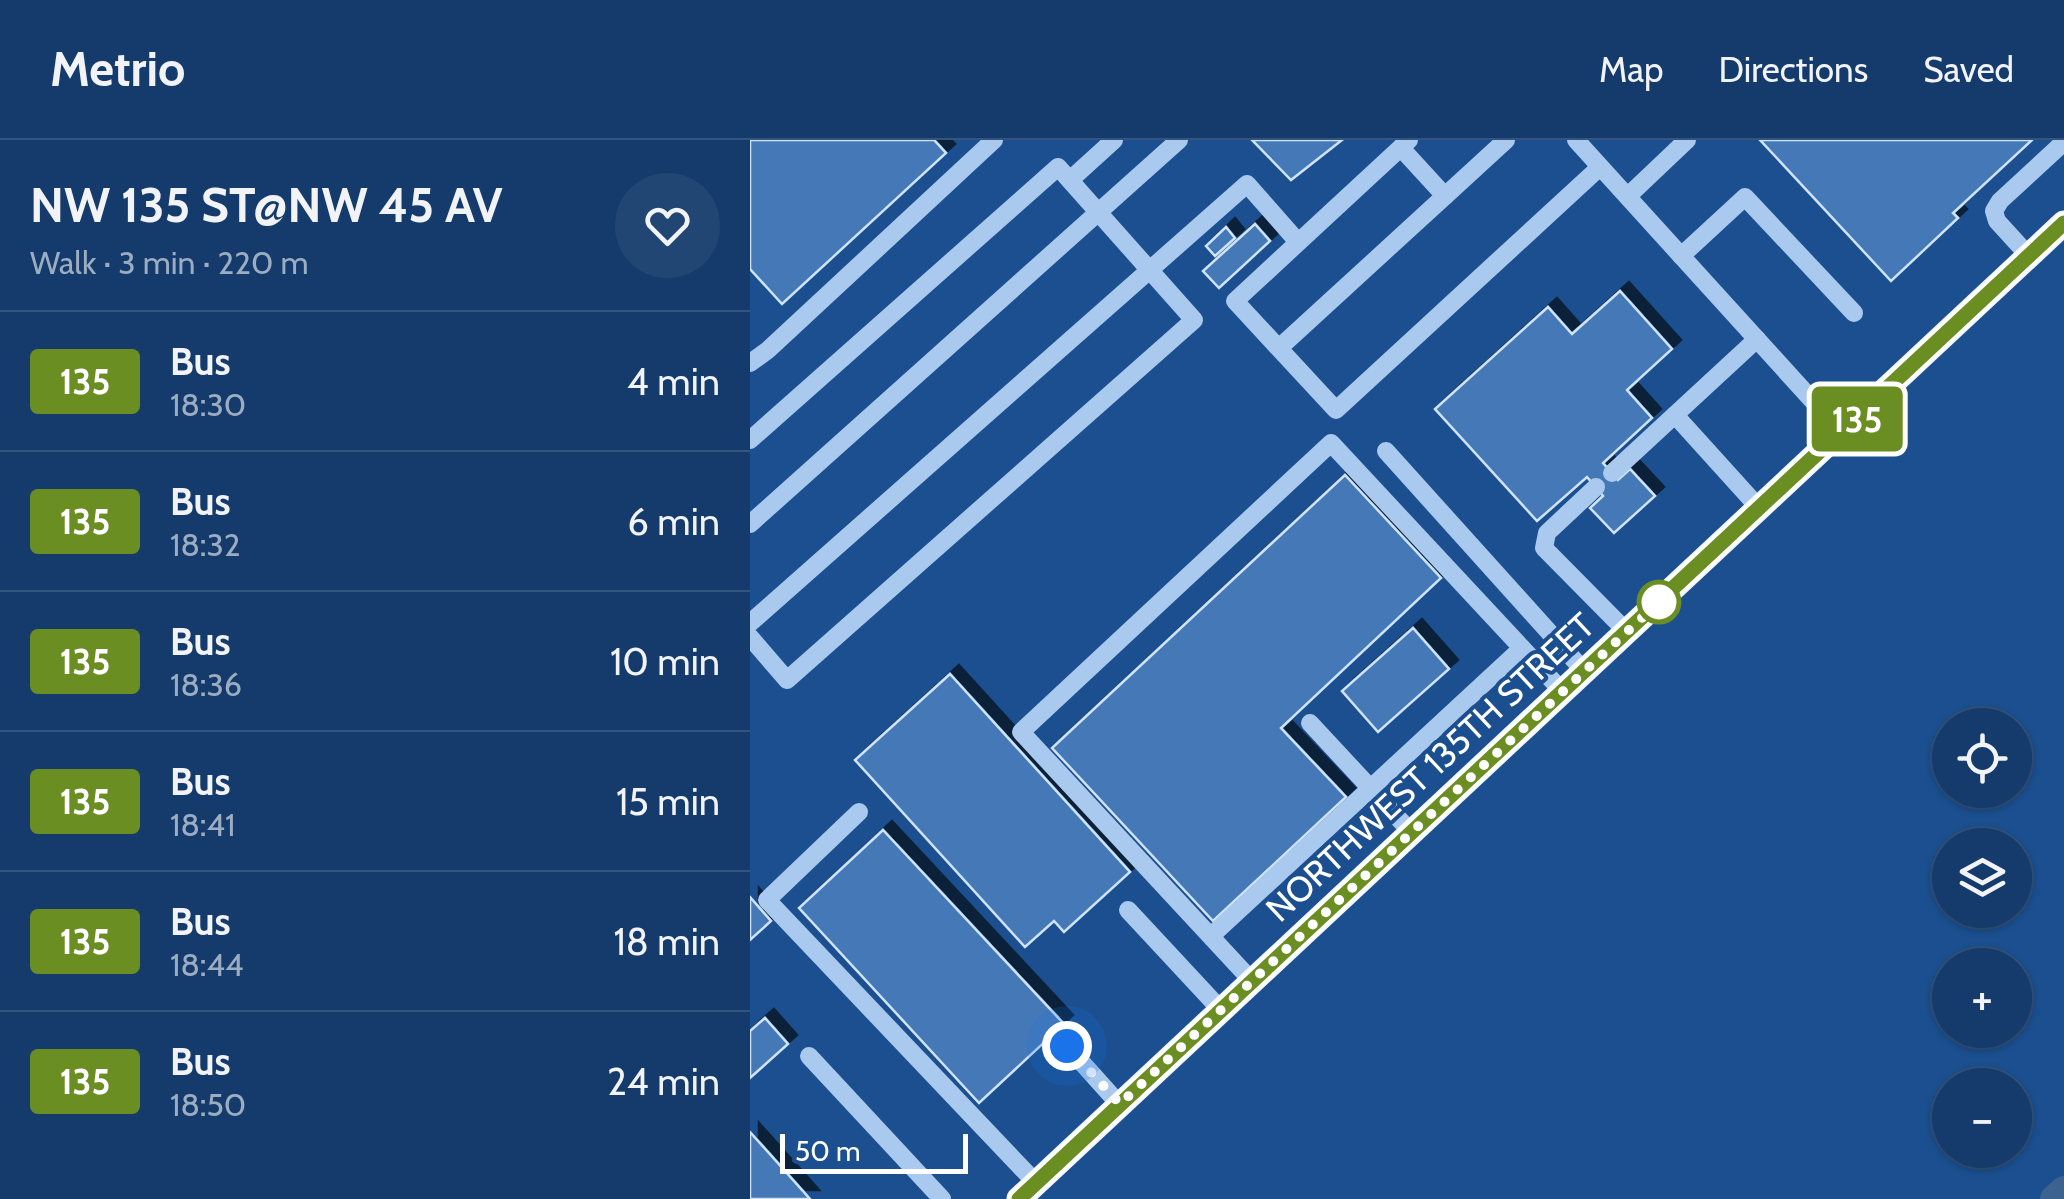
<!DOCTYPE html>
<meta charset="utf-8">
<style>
body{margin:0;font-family:Cabin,sans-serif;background:#214673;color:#f1f3f6;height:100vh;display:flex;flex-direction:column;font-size:38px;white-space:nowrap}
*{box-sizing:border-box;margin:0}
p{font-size:32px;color:#9dadc1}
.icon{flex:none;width:55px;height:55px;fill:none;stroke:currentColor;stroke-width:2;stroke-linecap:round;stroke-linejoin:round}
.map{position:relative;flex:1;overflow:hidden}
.drawer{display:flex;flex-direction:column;background:#143b6b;width:750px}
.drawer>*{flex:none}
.badge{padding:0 20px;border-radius:8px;font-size:35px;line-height:65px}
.tools{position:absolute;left:1182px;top:568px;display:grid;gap:20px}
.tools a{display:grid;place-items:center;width:100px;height:100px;border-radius:50%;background:#143b6b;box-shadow:0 2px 8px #0004,0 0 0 2px #33557e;font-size:50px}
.scale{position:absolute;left:30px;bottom:25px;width:188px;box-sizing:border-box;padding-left:10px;border:5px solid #fff;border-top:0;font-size:28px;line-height:35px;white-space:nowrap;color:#fff;-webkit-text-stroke:8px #1b4f8f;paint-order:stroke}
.you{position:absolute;width:50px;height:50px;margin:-25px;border:8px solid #fff;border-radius:50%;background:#1a73e8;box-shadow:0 0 0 15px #1a73e833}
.map>.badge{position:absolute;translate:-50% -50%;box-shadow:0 0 0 5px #fff}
.round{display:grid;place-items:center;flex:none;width:105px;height:105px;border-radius:52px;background:#214673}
.overview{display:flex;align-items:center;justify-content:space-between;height:170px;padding:0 30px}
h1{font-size:48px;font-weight:700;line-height:75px}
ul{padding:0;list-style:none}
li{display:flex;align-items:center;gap:30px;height:140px;padding:0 30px;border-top:2px solid #33557e}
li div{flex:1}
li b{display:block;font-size:38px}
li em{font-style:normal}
li .badge{min-width:110px;font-weight:700;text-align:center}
header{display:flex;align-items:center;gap:60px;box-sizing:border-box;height:140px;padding:0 50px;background:#143b6b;border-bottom:2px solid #33557e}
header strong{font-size:48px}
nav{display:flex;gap:55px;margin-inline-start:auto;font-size:35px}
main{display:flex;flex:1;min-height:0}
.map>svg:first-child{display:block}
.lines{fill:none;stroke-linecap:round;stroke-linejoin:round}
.canal{stroke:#3c6290;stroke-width:28}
.building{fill:#4478b7;stroke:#cfe3fa;stroke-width:2.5;filter:url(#shadow)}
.minor{stroke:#a9c9ee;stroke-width:18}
.major{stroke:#f0f6ff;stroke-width:25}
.line-casing{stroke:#fff;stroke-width:22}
.line{stroke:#6b8e23;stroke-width:15}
.walk{stroke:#fff;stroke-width:10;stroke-dasharray:0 18}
.stop-dot{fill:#fff;stroke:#6b8e23;stroke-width:5}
.labels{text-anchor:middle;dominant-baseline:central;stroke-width:8;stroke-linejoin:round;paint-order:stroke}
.street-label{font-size:35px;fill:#fff;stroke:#1b4f8f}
</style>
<header>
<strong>Metrio</strong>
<nav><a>Map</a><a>Directions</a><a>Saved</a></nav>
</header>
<main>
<section class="drawer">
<div class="overview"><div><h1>NW 135 ST@NW 45 AV</h1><p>Walk · 3 min · 220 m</p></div><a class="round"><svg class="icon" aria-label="heart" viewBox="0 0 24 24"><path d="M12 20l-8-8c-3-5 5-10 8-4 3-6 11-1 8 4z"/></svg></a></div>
<ul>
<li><span class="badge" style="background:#6b8e23;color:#fff">135</span><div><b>Bus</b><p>18:30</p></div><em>4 min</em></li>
<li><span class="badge" style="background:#6b8e23;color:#fff">135</span><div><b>Bus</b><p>18:32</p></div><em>6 min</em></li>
<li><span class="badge" style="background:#6b8e23;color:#fff">135</span><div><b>Bus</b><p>18:36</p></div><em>10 min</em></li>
<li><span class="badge" style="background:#6b8e23;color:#fff">135</span><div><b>Bus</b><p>18:41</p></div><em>15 min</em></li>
<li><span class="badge" style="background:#6b8e23;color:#fff">135</span><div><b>Bus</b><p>18:44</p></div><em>18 min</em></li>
<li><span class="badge" style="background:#6b8e23;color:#fff">135</span><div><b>Bus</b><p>18:50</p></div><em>24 min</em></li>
</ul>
</section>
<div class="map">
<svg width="1314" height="1059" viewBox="0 0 1314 1059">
<defs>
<filter id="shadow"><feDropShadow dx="9" dy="-9" stdDeviation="0" flood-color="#0009"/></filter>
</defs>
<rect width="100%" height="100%" fill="#1b4f8f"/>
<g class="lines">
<path class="canal" d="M1304,1059L1314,1050"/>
</g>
<g class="building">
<path d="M0,0H184L196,13L32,164L0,129Z"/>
<path d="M502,0H592L541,40Z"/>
<path d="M1010,0H1282L1203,73L1208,78L1141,141Z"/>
<path d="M505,84L520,101L469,148L453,131Z"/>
<path d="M476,87L485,98L465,116L456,106Z"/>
<path d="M870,151L922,209L877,250L902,278L853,323L868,340L880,329L905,356L864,393L840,368L853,356L837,337L787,381L685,269L798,167L822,194Z"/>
<path d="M595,335L691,438L531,588L596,657L463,781L302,608Z"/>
<path d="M663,488L699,529L628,592L592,551Z"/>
<path d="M200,534L380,732L314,792L304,781L275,807L105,620Z"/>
<path d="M133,690L314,884L229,963L49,768Z"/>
<path d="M0,757L21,781L0,800Z"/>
<path d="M15,878L38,904L0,938V891Z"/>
<path d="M0,992L60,1059H0Z"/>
</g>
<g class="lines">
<g class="minor">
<path d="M659,0L485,161L586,270L850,27"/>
<path d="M826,0L1092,293"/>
<path d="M320,40L364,0"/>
<path d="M695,56L756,0"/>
<path d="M878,56L937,0"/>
<path d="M931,116L995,57L1104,173"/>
<path d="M1279,116L1247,81L1244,71L1250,61L1314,2"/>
<path d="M529,208L695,56L651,8"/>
<path d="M0,223L18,210L244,0"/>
<path d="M925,275L1010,369"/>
<path d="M0,300L308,27L444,180L37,540L0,497"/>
<path d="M636,311L835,532"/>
<path d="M862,333L1007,199"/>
<path d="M846,347L797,393L794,408L877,492"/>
<path d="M0,384L429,0"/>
<path d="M0,483L497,44L548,102"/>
<path d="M560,583L662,693"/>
<path d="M109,672L17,760L286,1043"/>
<path d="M378,770L471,870"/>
<path d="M461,796L772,508"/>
<path d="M502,841L271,592L581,303L813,552"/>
<path d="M317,906L369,964"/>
<path d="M59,916L192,1059"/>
</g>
<path class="major" d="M269,1059L1314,83"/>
</g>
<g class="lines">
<g class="line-casing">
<path id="line" d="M269,1059L1314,83"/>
</g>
<use href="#line" class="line"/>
<path class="walk" d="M317,906L370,964L909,462"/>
</g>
<circle class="stop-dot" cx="909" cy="462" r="20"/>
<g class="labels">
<g class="street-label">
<text transform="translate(680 627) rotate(-43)">NORTHWEST 135TH STREET</text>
</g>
</g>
</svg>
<div class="tools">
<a><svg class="icon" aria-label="locate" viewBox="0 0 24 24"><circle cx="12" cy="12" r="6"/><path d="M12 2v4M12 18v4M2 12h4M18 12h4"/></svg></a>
<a><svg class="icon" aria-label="layers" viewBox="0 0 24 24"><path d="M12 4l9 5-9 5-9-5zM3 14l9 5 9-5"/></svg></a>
<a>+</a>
<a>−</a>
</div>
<div class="scale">50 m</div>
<div class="you" style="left:317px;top:906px"></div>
<b class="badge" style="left:1107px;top:279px;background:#6b8e23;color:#fff">135</b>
</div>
</main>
